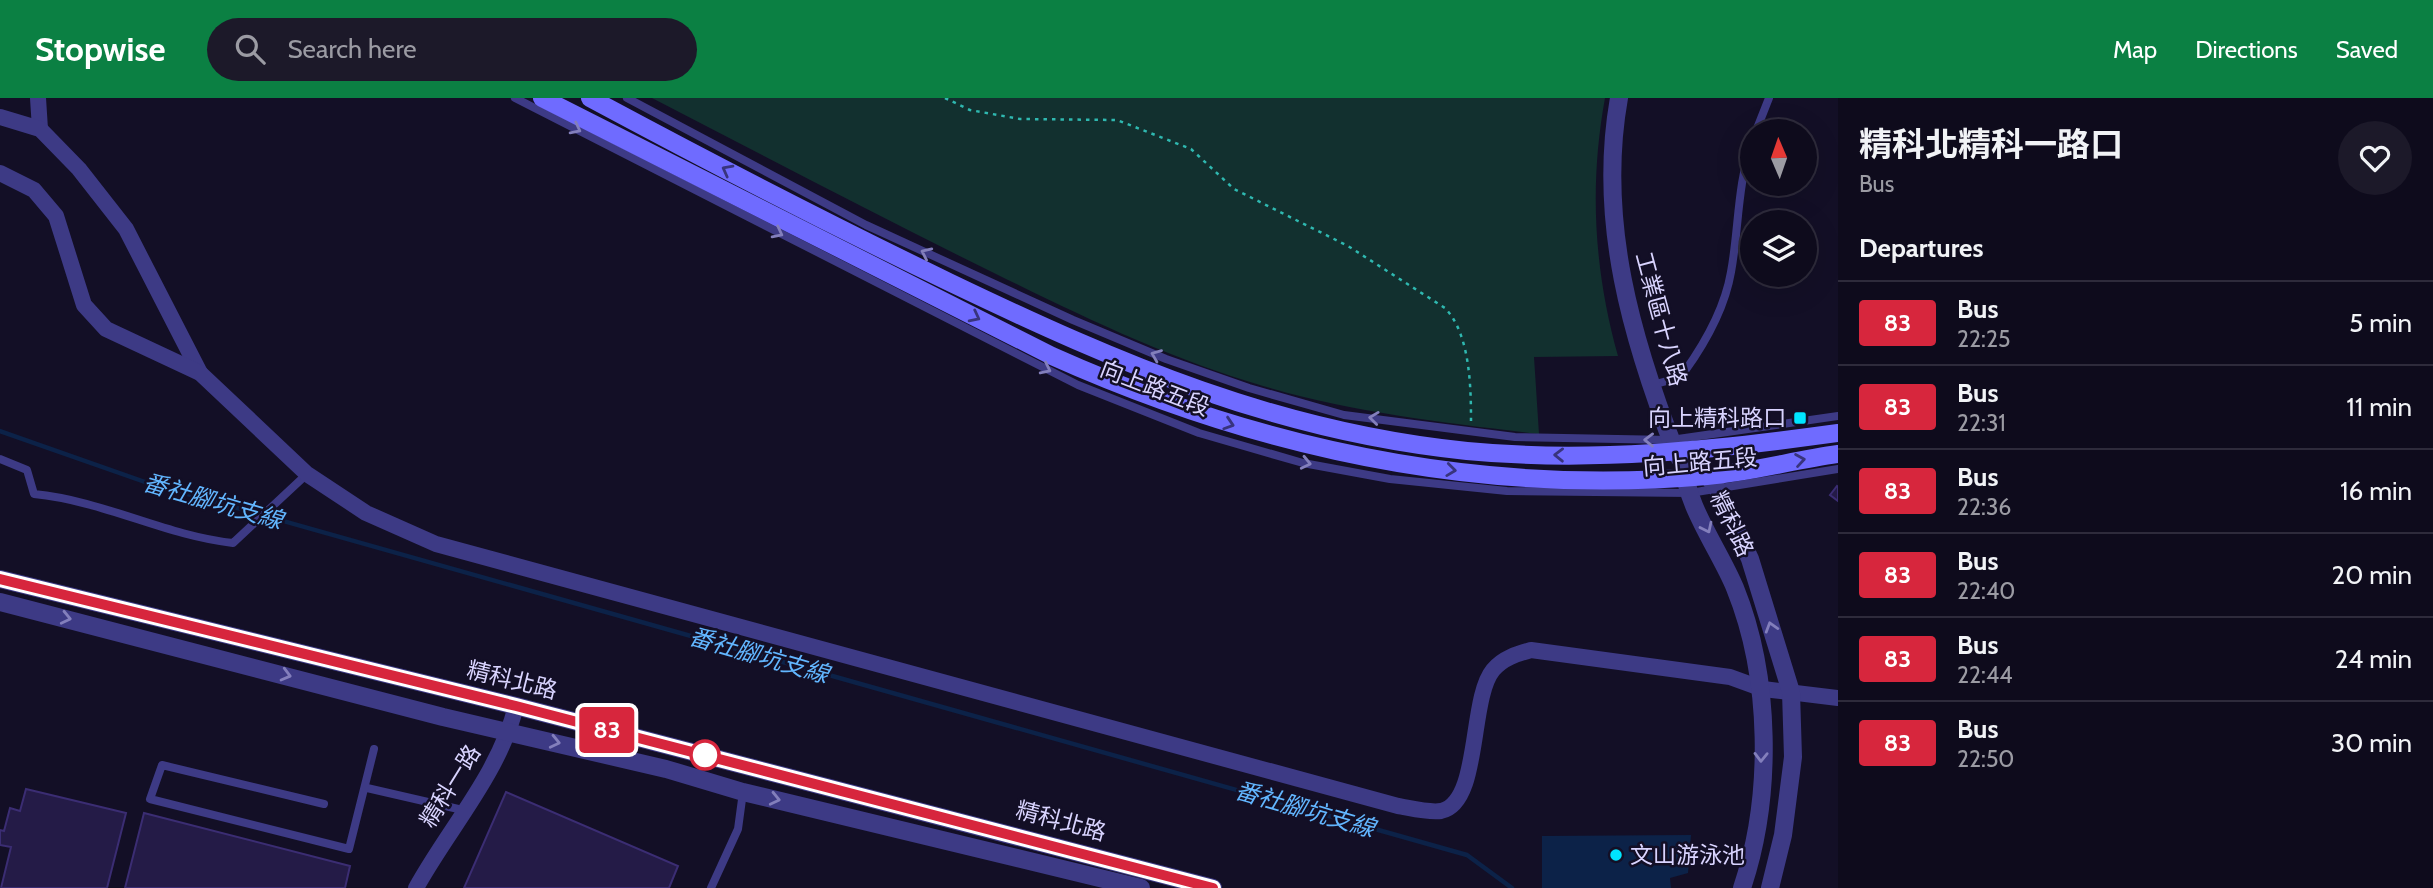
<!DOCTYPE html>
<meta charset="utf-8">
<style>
body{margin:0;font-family:Cabin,"Noto Sans TC",sans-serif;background:#1c1929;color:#f1f3f6;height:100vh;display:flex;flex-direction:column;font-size:26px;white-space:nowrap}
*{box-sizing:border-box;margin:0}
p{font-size:23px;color:#9b9ba3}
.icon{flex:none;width:38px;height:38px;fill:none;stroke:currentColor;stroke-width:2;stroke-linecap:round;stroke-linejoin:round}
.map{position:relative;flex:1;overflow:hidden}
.panel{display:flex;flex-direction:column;background:#0e0b1c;width:595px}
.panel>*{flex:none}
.badge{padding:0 14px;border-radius:5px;font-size:24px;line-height:46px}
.needle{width:46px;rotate:358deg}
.tools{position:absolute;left:1740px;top:21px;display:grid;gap:14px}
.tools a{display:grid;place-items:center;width:77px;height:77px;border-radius:50%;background:#0e0b1c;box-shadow:0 7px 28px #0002,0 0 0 2px #2e2b3b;font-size:35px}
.map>.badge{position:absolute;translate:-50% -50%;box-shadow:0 0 0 4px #fff}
h2{padding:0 21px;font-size:26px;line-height:63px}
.round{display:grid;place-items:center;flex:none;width:74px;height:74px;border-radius:37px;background:#1c1929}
.headline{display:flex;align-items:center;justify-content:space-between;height:119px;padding:0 21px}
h1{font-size:33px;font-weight:700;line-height:52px}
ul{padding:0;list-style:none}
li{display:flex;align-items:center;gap:21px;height:84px;padding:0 21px;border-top:2px solid #2e2b3b}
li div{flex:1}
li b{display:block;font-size:26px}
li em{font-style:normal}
li .badge{min-width:77px;font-weight:700;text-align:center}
header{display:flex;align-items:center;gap:42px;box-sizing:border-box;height:98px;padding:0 35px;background:#0b8043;color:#fff}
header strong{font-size:33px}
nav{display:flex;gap:38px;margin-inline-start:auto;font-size:24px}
.search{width:490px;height:63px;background:#1c1929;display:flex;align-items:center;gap:18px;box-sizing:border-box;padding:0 24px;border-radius:38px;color:#9b9ba3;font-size:26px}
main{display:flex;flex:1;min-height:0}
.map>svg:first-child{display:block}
.green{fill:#12302f}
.water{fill:#0c2248}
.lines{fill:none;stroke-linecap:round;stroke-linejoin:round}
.stream{stroke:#0c2248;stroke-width:4.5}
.building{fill:#241b47;stroke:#3b2d73;stroke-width:2}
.path{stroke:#2fb8b0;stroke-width:2.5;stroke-dasharray:3.5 5;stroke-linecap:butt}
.service{stroke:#3d3a85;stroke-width:8}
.minor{stroke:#3d3a85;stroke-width:16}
.tertiary{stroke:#3d3a85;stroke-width:18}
.secondary{stroke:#6f6bff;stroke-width:18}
.oneway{stroke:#837fbc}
.oneway2{stroke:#38347d}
.line-casing{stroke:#fff;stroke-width:16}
.line{stroke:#d7263d;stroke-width:10}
.poi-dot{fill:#00e5ff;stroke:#130f26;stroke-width:2.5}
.stop-dot{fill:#fff;stroke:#d7263d;stroke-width:3.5}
.labels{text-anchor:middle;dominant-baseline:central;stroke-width:5;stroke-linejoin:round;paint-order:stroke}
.street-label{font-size:23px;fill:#d9d4ff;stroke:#130f26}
.poi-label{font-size:23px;fill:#d9d4ff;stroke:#130f26;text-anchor:end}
.water-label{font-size:24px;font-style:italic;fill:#62b6ff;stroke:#130f26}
</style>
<header>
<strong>Stopwise</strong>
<div class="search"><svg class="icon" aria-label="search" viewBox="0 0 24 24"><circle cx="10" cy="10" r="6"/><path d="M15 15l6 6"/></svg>Search here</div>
<nav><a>Map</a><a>Directions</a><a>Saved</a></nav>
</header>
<main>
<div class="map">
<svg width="1838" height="790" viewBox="0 0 1838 790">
<rect width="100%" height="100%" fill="#130f26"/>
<path class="green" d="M652,0H1605C1589,88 1594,172 1618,258L1534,259L1539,336C1446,325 1354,315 1263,288C1170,261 1083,219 996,176C880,119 766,59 652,0Z"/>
<path class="water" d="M1691,737L1688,775L1670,780L1671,790H1542V738Z"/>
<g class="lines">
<path class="stream" d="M0,333L145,384L1467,757L1512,790"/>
</g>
<g class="building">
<path d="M1837,388L1838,389V403L1830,397Z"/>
<path d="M26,691L126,715L107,790H1L11,749L0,747V732L4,733L10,710L20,713Z"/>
<path d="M506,694L678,768L669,790H464Z"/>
<path d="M144,715L350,768L345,790H125Z"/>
</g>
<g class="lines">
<path class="path" d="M945,0L970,12L1020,21L1117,22L1191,51L1234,91L1348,148L1445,210C1470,236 1471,288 1471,323"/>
<g class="service">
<path d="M515,0L1078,287L1199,335L1303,365L1390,381L1507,393L1690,395L1838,371"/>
<path d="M627,0L866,127L1073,222L1166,261L1249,290L1344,317L1515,339L1671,342L1838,318"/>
<path d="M1756,33L1769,0"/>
<path d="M1652,287L1678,280L1685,273C1705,245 1725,209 1731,174C1739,131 1737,87 1752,45"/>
<path d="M0,361L27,372L34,396C105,403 163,437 233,445L307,376"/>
<path d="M367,690L467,713"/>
<path d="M324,706L162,667L150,701L349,751L374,651"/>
<path d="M711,790L738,731L743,694"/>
</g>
<g class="minor">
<path d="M38,0L40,31"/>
<path d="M0,19L40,31L79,71L126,131L200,275"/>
<path d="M0,75L34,92L56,118L84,207L106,231L200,275L307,376L366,415L436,446L1398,708C1410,710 1429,715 1441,713C1481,705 1469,601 1493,572C1503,560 1517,556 1531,552L1730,579L1763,591L1838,600"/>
<path d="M416,790C449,730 499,676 516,608"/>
</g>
<g class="tertiary">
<path d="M1619,0C1597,123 1632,242 1676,355L1684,366L1708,378L1718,392L1750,461L1791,594L1793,659L1783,737L1770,790"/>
<path d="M1684,366C1684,405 1720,453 1735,490C1771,579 1773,698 1742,790"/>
<path d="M0,481L516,608L1213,790"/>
<path d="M0,504L443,619L666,671L743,694L1141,790"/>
</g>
<g class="secondary">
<path d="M542,0L1052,258C1260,351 1479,398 1707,378C1751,374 1795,362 1838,356"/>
<path d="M590,0C709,64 829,126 951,185C1120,266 1278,334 1467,353C1592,365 1715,352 1838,335"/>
</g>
</g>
<defs><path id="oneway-chevron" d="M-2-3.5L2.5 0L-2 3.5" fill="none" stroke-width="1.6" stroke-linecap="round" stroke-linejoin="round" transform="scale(1.75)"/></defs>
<g class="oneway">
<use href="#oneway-chevron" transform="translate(576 31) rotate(27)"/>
<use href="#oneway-chevron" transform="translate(778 135) rotate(27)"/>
<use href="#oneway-chevron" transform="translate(926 155) rotate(-155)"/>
<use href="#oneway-chevron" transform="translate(1156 257) rotate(-158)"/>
<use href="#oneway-chevron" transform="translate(1046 271) rotate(26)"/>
<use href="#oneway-chevron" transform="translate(1374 320) rotate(-173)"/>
<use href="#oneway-chevron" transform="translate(1649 342) rotate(-179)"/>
<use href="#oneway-chevron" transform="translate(1306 365) rotate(13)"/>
<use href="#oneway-chevron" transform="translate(1707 430) rotate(64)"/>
<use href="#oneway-chevron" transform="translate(66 520) rotate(13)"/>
<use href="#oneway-chevron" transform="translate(1771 529) rotate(-107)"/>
<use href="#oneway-chevron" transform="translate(286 577) rotate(15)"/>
<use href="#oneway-chevron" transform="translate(555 644) rotate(13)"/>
<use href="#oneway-chevron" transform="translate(1761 659) rotate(91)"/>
<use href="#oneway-chevron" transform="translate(775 701) rotate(13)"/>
</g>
<g class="oneway2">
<use href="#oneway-chevron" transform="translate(727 72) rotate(-152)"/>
<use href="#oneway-chevron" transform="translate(975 219) rotate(27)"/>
<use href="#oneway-chevron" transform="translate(1229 326) rotate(18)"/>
<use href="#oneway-chevron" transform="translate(1559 357) rotate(-179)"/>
<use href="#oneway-chevron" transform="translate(1800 362) rotate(-9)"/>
<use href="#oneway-chevron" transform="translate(1451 372) rotate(7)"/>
</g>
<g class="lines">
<g class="line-casing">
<path id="line" d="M0,481L516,608L1213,790"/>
</g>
<use href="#line" class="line"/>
</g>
<g class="poi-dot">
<rect x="1793" y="313" width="14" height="14" rx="3.5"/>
<circle cx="1616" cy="757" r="7"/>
</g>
<circle class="stop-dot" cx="705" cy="657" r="14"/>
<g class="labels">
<g class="street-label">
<text transform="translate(1661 221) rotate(75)">工業區十八路</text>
<text transform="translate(1155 290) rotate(21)">向上路五段</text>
<text transform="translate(1700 364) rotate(-5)">向上路五段</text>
<text transform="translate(1732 426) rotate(64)">精科路</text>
<text transform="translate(512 582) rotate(14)">精科北路</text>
<text transform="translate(450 688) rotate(-58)">精科一路</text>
<text transform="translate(1061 723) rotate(15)">精科北路</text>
</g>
<g class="poi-label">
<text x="1786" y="320">向上精科路口</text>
<text x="1630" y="757" text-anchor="start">文山游泳池</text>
</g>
<g class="water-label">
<text transform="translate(213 403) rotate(16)">番社腳坑支線</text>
<text transform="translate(759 557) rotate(16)">番社腳坑支線</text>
<text transform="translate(1305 711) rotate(16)">番社腳坑支線</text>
</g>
</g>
</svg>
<div class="tools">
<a><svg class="needle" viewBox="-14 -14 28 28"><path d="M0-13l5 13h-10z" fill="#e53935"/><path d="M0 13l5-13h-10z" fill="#9b9ba3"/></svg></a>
<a><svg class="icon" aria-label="layers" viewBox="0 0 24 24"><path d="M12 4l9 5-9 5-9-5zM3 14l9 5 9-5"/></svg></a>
</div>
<b class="badge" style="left:607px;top:632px;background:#d7263d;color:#fff">83</b>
</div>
<section class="panel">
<div class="headline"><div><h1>精科北精科一路口</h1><p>Bus</p></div><a class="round"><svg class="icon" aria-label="heart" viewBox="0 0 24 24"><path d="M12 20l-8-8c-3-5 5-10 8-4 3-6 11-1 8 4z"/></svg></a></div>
<h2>Departures</h2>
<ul>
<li><span class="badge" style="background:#d7263d;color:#fff">83</span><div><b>Bus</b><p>22:25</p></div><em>5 min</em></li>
<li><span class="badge" style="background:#d7263d;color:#fff">83</span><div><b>Bus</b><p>22:31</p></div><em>11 min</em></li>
<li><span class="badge" style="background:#d7263d;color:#fff">83</span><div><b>Bus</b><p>22:36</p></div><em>16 min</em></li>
<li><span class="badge" style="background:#d7263d;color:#fff">83</span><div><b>Bus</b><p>22:40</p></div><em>20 min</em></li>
<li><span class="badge" style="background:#d7263d;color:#fff">83</span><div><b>Bus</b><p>22:44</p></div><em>24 min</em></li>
<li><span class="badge" style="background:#d7263d;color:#fff">83</span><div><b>Bus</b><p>22:50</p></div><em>30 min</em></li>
</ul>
</section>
</main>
